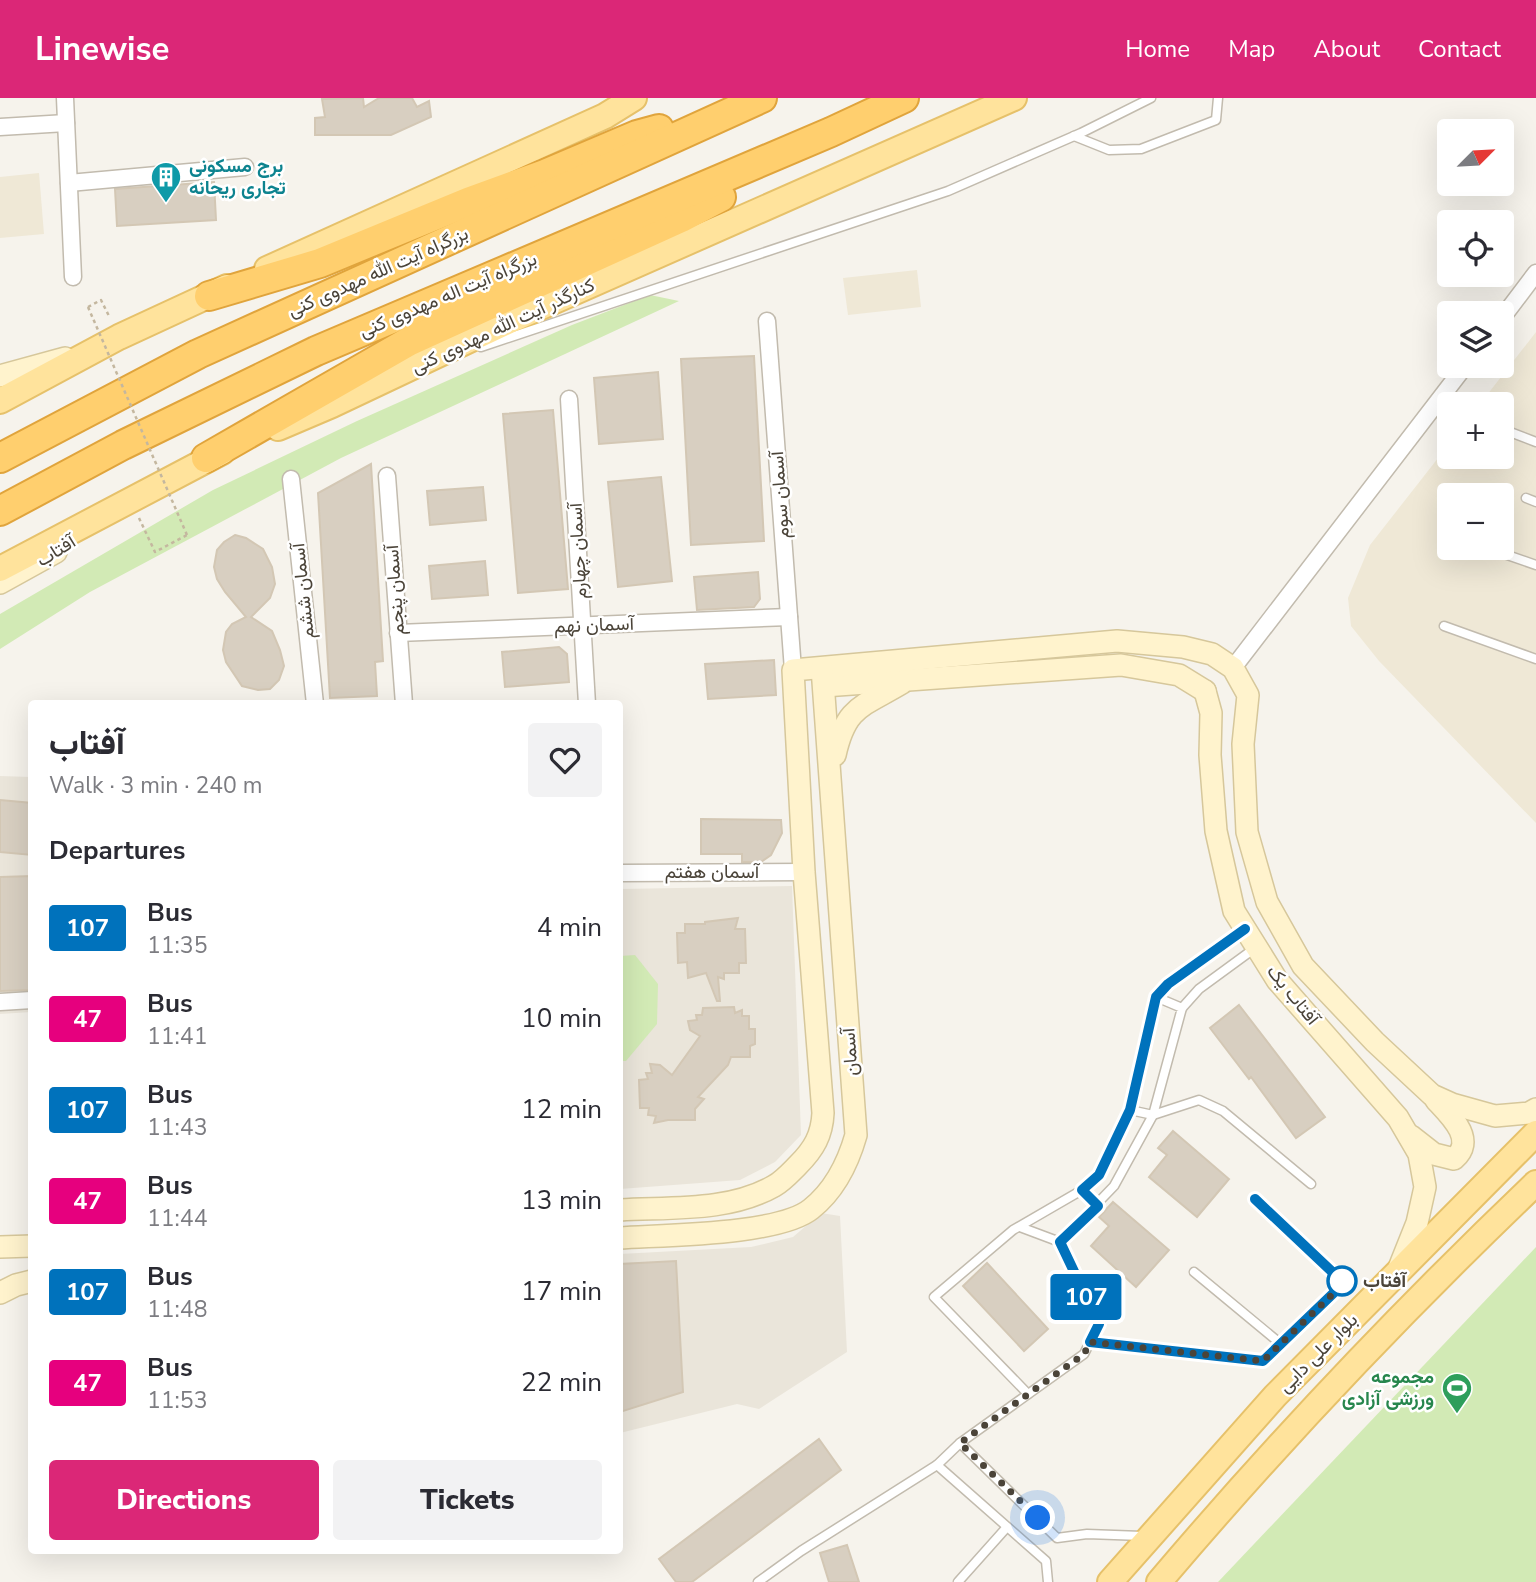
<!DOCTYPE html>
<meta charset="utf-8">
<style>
body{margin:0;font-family:"Nunito Sans",Vazirmatn,sans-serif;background:#f2f2f3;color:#2b2b33;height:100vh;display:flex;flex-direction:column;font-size:26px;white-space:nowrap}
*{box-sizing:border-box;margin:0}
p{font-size:23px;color:#7c7c81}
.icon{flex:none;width:38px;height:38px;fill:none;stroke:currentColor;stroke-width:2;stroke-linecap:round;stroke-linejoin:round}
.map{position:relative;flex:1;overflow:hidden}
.sheet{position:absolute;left:28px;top:602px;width:595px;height:854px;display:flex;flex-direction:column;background:#fff;border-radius:7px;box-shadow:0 7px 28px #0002}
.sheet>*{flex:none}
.badge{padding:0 14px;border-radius:5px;font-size:24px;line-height:46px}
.needle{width:46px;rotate:66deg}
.tools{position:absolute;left:1437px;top:21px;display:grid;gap:14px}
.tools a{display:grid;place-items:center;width:77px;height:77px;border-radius:7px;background:#fff;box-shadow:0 7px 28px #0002;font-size:35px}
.you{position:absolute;width:35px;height:35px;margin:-18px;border:5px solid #fff;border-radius:50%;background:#1a73e8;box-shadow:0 0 0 10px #1a73e833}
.map>.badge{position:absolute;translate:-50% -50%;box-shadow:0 0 0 4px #fff}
h2{padding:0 21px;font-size:26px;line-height:63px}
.round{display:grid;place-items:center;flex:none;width:74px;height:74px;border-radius:7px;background:#f2f2f3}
.summary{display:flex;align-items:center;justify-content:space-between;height:119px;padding:0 21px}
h1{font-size:33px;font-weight:800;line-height:52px}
.cta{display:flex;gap:14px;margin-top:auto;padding:14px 21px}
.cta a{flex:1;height:80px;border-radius:7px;background:#db2777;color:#fff;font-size:28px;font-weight:800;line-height:80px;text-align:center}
.cta a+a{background:#f2f2f3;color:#2b2b33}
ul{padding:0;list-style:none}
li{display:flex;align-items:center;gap:21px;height:91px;padding:0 21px}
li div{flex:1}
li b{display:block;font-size:26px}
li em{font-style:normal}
li .badge{min-width:77px;font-weight:700;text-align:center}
header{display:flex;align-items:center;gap:42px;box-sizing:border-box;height:98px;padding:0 35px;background:#db2777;color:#fff}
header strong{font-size:33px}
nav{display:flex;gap:38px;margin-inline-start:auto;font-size:24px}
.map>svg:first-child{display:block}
.residential{fill:#eae5da}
.education{fill:#efe8d6;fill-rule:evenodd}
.green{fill:#d2eab5}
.building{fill:#d8cfc1;stroke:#d3c7b4;stroke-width:2}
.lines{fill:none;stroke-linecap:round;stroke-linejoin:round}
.lane-casing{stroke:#c2bbae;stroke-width:11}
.street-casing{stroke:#c2bbae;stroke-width:19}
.secondary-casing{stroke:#d6c79b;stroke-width:24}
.primary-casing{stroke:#e6c16a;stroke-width:28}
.highway-casing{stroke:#e0a43c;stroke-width:32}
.path{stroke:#c4b79f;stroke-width:2.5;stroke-dasharray:3.5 3.5;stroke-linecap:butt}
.lane{stroke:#fff;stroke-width:8}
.street{stroke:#fff;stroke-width:16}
.secondary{stroke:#fff3cd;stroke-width:21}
.primary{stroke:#ffe39c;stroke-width:24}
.highway{stroke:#ffcf6e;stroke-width:28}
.path-bridge{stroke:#c4b79f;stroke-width:2.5;stroke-dasharray:3.5 3.5;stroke-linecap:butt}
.line-casing{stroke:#fff;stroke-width:16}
.line{stroke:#0072bc;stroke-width:10}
.walk{stroke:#4b4439;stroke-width:7;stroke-dasharray:0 12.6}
.stop-dot{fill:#fff;stroke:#0072bc;stroke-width:3.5}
.labels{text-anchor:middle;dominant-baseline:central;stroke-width:5;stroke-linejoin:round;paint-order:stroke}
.culture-label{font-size:19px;font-weight:bold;fill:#0d838f;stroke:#fff;text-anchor:start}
.street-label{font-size:19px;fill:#4b4439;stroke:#fff}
.stop-label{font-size:19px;font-weight:bold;fill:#4b4439;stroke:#fff;text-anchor:start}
.leisure-label{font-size:19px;font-weight:bold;fill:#27864d;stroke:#fff;text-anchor:end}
</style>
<header>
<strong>Linewise</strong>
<nav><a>Home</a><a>Map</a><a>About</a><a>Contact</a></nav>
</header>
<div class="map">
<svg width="1536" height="1484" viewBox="0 0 1536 1484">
<rect width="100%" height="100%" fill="#f6f3ec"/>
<g class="residential">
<path d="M0,678L31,679V914L0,916Z"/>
<path d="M792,788L801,1037L775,1064L740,1082L620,1091V791Z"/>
<path d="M821,1115L840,1118L847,1254L759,1311L737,1306L620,1335V1156L751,1149L793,1139Z"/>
</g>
<g class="education">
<path d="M39,75L44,136L0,140V79Z"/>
<path d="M917,172L921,209L848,217L843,180Z"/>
<path d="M1536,234V725L1379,563L1351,528L1348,500L1370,447L1449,346V359H1502V306H1480ZM1449,397H1502V450H1449Z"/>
</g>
<g class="green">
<path d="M650,197L679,203L341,360L90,494L0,551V516L213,392L357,323L572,227Z"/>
<path d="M635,857L658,886L657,926L626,963H620V858Z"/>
<path d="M1536,1149V1484H1218Z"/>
</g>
<g class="building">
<path d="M363,0L364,9L379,0H412L417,9L429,3L431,19L391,37H315V20L325,19L322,1Z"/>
<path d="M214,84L216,122L117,128L115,91Z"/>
<path d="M754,258L764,443L691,447L681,261Z"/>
<path d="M658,274L663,341L599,346L594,280Z"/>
<path d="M553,312L568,491L518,495L503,316Z"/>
<path d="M371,366L383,563L375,564L377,598L330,600L318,395Z"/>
<path d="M661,379L672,483L618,489L608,384Z"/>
<path d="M483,389L486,422L430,427L427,393Z"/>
<path d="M235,437L246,440L263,451L272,469L275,486L270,500L251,519L272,533L280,552L284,568L279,582L270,591L258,592L242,588L226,564L223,552L226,534L232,526L246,519L225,494L217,481L214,469L217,452L224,444Z"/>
<path d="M485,463L488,497L432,501L429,468Z"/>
<path d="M758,474L760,501L754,509L697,512L694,479Z"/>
<path d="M559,549L567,556L569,584L505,589L502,554Z"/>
<path d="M774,562L776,597L708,601L705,566Z"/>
<path d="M0,702L32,705V757L0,754Z"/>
<path d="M701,721L781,722L782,735L771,757L761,764H742V756H701Z"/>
<path d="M32,778V892L0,893V779Z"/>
<path d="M738,820L735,831H745L746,865H739V875H724V881L718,879L720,903H717L706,875L688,880L687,864L678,865L677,835H685V826H705V824Z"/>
<path d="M1239,907L1325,1019L1296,1040L1251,979L1249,981L1210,930Z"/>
<path d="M734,909L735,915L742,912V918H749V931H755V946L750,948V959H731L728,967L698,999L704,1001L695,1011V1022H668L654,1025L656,1018L648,1017L649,1010H640L639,982L648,981L646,975H652L650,966L660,967L672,977L700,938L690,932L688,923L697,922L696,917H702L703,910Z"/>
<path d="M1173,1033L1229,1081L1197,1119L1149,1079L1167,1057L1158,1050Z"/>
<path d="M1113,1104L1169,1152L1136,1189L1091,1148L1109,1128L1099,1119Z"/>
<path d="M676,1163L683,1294L620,1314V1166Z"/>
<path d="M987,1165L1048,1231L1024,1253L963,1188Z"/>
<path d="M819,1341L841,1372L692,1484H676L659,1461Z"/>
<path d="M847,1447L859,1484H829L820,1455Z"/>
</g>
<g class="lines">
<g class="lane-casing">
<g id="lane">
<path d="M1074,38L1109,52L1141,51L1216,22L1218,0"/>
<path d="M481,249L948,93L1081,35L1151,0"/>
<path d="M1510,334L1536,344"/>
<path d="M1526,400L1536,404"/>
<path d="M1487,450L1536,467"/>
<path d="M1444,528L1536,561"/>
<path d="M1156,899L1168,886L1245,831"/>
<path d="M1182,910L1199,891L1255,850"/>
<path d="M1130,1012L1153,1017L1199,1002L1223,1013L1311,1086"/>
<path d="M1082,1092L1098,1108"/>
<path d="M1194,1174L1281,1246"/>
<path d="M1090,1244L1263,1263L1344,1185L1256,1101"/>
<path d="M1028,1296L934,1199L1013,1132L1082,1092L1099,1077L1130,1012L1156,899L1182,910L1153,1017L1114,1088L1060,1144"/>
<path d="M960,1345L1084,1256L1099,1226L1060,1144L1020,1129"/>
<path d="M758,1484L801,1453L937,1367"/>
<path d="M958,1484L1007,1429"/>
<path d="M1048,1484L1046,1463L937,1367L960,1345L1057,1440L1087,1436L1142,1438"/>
</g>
</g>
<g class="street-casing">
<g id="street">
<path d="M65,0L73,179"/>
<path d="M0,29L66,25"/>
<path d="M69,85L245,69"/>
<path d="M1502,220L1536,175"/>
<path d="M767,223L793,572"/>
<path d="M569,301L587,606"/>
<path d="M387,378L404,606"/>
<path d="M291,381L315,606"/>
<path d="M398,535L789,519"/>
<path d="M1233,570L1465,268"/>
<path d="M620,775L804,774"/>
<path d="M0,904L32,902"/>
</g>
</g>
<g class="secondary-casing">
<g id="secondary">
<path d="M0,278L65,260"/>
<path d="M0,485L56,454"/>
<path d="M824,588L1121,567L1179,577L1205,593"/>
<path d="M1205,593L1211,615L1210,657L1216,733L1234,813L1277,882L1398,1020L1419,1056L1425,1089L1417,1125L1399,1170"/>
<path d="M835,657C846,608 862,609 902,585"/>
<path d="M1411,1038L1434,1056L1454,1061C1477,1042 1450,1017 1436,1002"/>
<path d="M620,1112C671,1109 728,1114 774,1088C783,1083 791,1074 798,1067C814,1051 822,1037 823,1015L804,774L793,572L1117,543L1183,549L1212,556L1233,570L1248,597L1243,646L1247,734L1267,804L1303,868L1375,944L1432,997L1452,1006L1495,1018L1529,1015L1536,1011"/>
<path d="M620,1140C664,1137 779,1137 811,1111C835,1092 848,1065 856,1037L822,570"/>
<path d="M0,1149L32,1148"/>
<path d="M0,1195L16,1187L32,1183"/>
</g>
</g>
<g class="primary-casing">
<g id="primary">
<path d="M267,171L605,18L634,0"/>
<path d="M0,303L119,239L227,189"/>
<path d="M278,330L332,307L516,220L1014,0"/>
<path d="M0,471L222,354"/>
<path d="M1110,1484L1275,1298L1536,1035"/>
<path d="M1159,1484C1277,1345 1404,1211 1536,1085"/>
</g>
</g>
<g class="highway-casing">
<g id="highway">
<path d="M209,198L320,165L468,104L545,76L637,37L659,31"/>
<path d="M0,360L198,256L762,0"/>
<path d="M206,360L408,244L681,120L721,99"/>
<path d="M0,413L123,347L316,253L831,34L904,0"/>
</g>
</g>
<g class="path">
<path d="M88,209L101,202L110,220"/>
<path d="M139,420L155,454L187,437"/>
</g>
<use href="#lane" class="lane"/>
<use href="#street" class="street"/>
<use href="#secondary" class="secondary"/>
<use href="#primary" class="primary"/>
<use href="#highway" class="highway"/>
<path class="path-bridge" d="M88,209L187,437"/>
</g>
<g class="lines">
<g class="line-casing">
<path id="line" d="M1245,831L1168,886L1156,899L1130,1012L1099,1077L1082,1092L1098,1108L1060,1144L1099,1226L1090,1244L1263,1263L1344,1185L1255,1101"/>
</g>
<use href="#line" class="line"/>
<path class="walk" d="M1038,1420L960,1345L1084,1256L1090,1244L1263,1263L1344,1185L1342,1183"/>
</g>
<defs>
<g id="building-pin" transform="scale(1.575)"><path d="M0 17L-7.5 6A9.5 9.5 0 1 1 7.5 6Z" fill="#0f9aa8" stroke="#fff"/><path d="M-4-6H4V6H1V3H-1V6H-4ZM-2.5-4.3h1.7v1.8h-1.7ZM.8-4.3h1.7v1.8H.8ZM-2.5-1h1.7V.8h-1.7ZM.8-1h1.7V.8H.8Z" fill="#fff"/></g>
<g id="stadium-pin" transform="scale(1.575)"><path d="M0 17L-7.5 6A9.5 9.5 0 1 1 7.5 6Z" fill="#2e9e5b" stroke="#fff"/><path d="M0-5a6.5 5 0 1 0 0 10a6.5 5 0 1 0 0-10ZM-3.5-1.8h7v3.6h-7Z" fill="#fff"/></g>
</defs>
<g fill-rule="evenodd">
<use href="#building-pin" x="166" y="79"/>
<use href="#stadium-pin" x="1457" y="1290"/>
</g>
<circle class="stop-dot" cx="1342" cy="1183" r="14"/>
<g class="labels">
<g class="culture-label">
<text x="189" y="68">برج مسکونی<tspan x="189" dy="22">تجاری ریحانه</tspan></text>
</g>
<g class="street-label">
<text transform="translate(378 174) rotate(-24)">بزرگراه آیت الله مهدوی کنی</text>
<text transform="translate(448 197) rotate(-23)">بزرگراه آیت اله مهدوی کنی</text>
<text transform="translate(503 228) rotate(-25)">کنارگذر آیت الله مهدوی کنی</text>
<text transform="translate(780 397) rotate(-94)">آسمان سوم</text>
<text transform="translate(56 453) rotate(-32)">آفتاب</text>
<text transform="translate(578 453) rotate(-93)">آسمان چهارم</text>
<text transform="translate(395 492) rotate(-94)">آسمان پنجم</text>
<text transform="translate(303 493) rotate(-96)">آسمان ششم</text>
<text transform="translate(594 527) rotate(-2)">آسمان نهم</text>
<text x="712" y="774">آسمان هفتم</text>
<text transform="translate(1293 897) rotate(51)">آفتاب یک</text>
<text transform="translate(850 954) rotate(-94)">آسمان</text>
<text transform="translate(1318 1255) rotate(-45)">بلوار علی دایی</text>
</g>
<g class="stop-label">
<text x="1363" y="1183">آفتاب</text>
</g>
<g class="leisure-label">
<text x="1434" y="1279">مجموعه<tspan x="1434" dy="22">ورزشی آزادی</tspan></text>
</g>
</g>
</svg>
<div class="tools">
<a><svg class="needle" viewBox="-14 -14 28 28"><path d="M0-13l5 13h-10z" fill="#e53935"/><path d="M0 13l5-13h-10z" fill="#7c7c81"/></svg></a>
<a><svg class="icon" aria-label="locate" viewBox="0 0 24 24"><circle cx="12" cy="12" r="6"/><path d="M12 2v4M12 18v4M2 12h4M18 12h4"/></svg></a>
<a><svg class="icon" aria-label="layers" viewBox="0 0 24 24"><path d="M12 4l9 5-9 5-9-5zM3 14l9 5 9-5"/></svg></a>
<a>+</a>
<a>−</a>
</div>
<div class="you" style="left:1038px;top:1420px"></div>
<b class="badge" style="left:1086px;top:1199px;background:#0072bc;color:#fff">107</b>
<section class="sheet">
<div class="summary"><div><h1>آفتاب</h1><p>Walk · 3 min · 240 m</p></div><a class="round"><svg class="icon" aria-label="heart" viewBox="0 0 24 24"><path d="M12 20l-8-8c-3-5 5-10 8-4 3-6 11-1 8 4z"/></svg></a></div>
<h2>Departures</h2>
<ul>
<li><span class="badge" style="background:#0072bc;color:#fff">107</span><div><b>Bus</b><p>11:35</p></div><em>4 min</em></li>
<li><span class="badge" style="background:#e6007e;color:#fff">47</span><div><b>Bus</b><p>11:41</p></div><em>10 min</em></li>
<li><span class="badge" style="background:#0072bc;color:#fff">107</span><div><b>Bus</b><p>11:43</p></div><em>12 min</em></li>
<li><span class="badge" style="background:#e6007e;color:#fff">47</span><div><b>Bus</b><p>11:44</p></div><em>13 min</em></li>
<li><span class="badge" style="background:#0072bc;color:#fff">107</span><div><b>Bus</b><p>11:48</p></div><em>17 min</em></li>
<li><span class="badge" style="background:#e6007e;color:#fff">47</span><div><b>Bus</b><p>11:53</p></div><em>22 min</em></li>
</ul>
<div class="cta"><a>Directions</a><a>Tickets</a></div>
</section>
</div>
